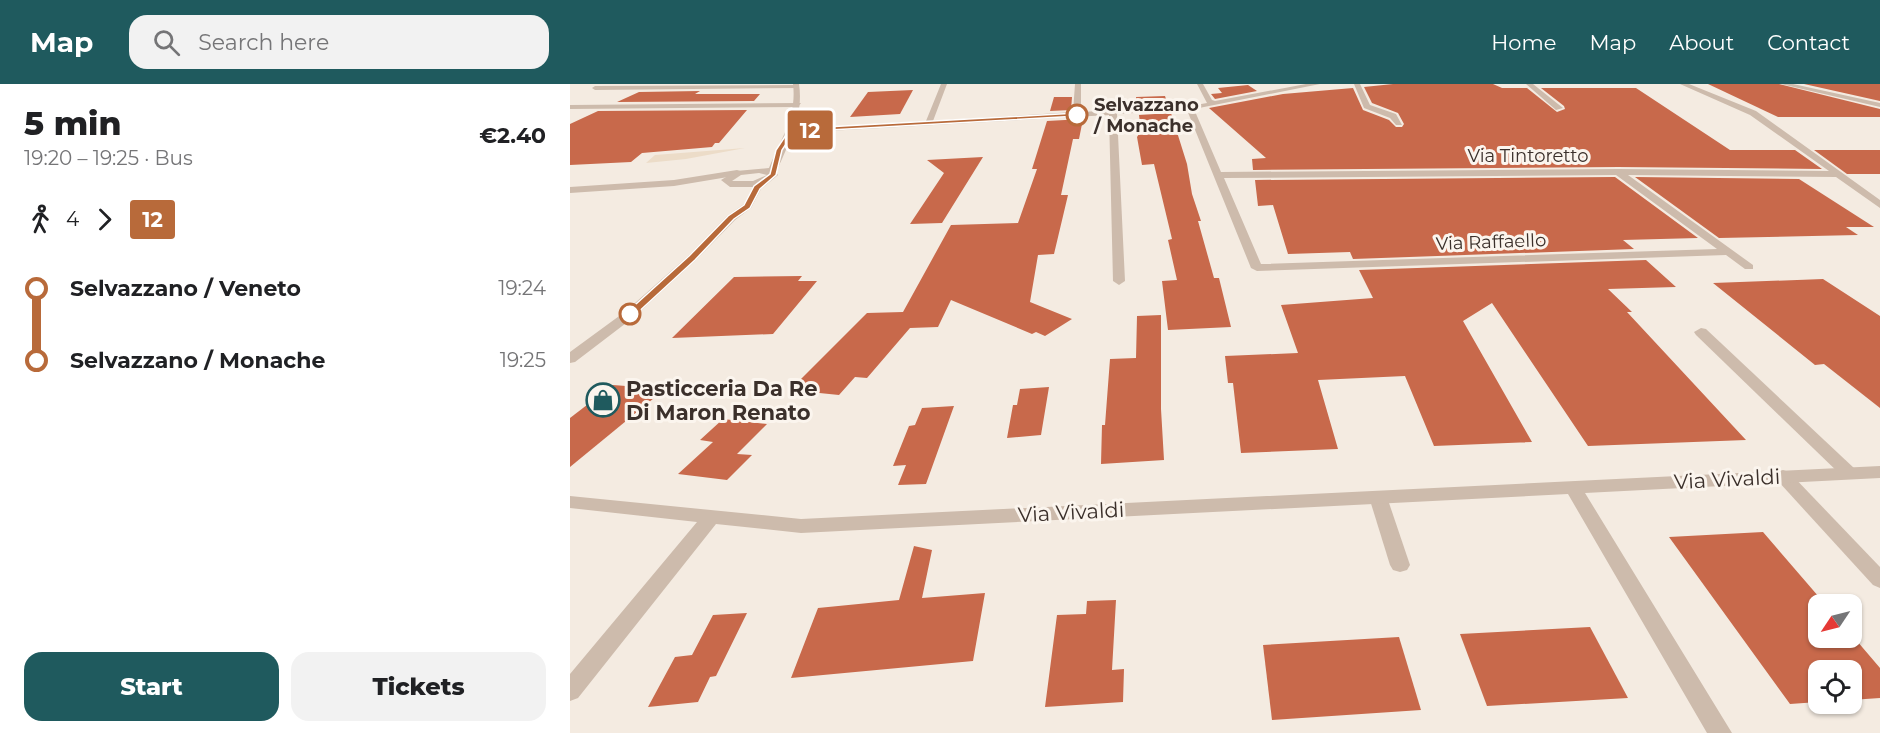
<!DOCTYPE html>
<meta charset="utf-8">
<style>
body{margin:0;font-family:Montserrat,sans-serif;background:#f2f2f2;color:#202124;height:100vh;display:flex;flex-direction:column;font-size:22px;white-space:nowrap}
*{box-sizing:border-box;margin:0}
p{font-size:20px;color:#757577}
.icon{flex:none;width:33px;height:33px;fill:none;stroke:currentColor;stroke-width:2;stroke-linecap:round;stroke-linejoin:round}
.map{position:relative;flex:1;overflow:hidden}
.side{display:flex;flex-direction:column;background:#fff;width:570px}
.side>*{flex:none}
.badge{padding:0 12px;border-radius:4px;font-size:21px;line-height:39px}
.needle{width:39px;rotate:235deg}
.buttons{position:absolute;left:1238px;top:510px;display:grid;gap:12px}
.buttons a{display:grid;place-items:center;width:54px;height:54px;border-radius:12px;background:#fff;box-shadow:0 2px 4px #0004;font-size:30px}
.map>.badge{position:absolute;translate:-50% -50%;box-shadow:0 0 0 3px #fff}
.legs{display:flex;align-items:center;gap:9px;height:66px;padding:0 24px;font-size:20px}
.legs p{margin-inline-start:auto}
.overview{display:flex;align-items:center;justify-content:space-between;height:102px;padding:0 24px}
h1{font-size:33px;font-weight:800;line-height:45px}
.button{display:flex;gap:12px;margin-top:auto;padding:12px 24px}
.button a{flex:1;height:69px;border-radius:18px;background:#1f5a5e;color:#fff;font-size:24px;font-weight:800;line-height:69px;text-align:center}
.button a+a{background:#f2f2f2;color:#202124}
ul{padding:0 24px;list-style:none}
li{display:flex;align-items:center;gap:21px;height:72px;font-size:22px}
li i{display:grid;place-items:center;width:9px;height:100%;margin:0 8px;background:currentColor}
li i::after{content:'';width:15px;height:15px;margin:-8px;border:4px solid;border-radius:50%;background:#fff}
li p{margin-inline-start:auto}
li:first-child i{background:linear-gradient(#0000 50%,currentColor 0)}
li:last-child i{background:linear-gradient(currentColor 50%,#0000 0)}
header{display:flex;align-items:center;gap:36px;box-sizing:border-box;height:84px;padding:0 30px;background:#1f5a5e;color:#fff}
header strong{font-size:28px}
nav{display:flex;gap:33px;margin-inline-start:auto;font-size:21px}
.search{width:420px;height:54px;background:#f2f2f2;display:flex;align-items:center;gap:15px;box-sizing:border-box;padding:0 21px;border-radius:18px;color:#757577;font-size:22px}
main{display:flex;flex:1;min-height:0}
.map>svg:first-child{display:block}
.plaza{fill:#ecdcc8}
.building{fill:#c8694b}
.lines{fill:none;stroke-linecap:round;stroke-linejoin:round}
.service{fill:#cdbbac;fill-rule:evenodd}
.minor{fill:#cdbbac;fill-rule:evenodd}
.tertiary{fill:#cdbbac;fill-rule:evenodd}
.line-1{fill:#b86a3a;stroke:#fff;stroke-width:1.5}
.stop-1-dot{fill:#fff;stroke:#b86a3a;stroke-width:3}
.labels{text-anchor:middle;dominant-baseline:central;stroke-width:6;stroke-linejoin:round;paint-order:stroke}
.far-stop-label{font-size:18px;font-weight:bold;fill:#3b302b;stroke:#fbf5ee;text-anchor:start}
.far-street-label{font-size:18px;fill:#3b302b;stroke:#fbf5ee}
.poi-label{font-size:21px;font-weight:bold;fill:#3b302b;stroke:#fbf5ee;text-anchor:start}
.street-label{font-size:21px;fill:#3b302b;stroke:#fbf5ee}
</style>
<header>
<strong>Map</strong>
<div class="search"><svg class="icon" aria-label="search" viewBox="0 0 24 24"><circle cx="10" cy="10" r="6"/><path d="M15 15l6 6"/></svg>Search here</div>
<nav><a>Home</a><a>Map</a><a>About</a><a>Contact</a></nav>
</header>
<main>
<section class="side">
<div class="overview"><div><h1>5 min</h1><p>19:20 – 19:25 · Bus</p></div><b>€2.40</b></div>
<div class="legs"><svg class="icon" aria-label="walk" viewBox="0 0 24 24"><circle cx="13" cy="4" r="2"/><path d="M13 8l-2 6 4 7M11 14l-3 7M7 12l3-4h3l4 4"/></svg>4<svg class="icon" aria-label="forward" viewBox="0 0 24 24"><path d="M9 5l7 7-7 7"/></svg><b class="badge" style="background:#b86a3a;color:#fff">12</b></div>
<ul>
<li><i style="color:#b86a3a"></i><b>Selvazzano / Veneto</b><p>19:24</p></li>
<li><i style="color:#b86a3a"></i><b>Selvazzano / Monache</b><p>19:25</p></li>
</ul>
<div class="button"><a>Start</a><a>Tickets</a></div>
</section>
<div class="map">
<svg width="1310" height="649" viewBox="0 0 1310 649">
<rect width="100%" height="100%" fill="#f4ebe1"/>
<path class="plaza" d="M175,64L116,75L76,79L85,71Z"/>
<g class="building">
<path d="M823,0H923L932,4H957L987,28L995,25L994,22L971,4H1066L1160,66H1225L1252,85L1048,83L683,86L682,75L696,74L639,24L713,10L783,4L793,26L819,36L826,43H832L834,40L828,29L802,19L794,3Z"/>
<path d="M1138,0H1209L1310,25V33H1208Z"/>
<path d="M1234,0H1310V17Z"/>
<path d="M678,1L687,7L645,15L641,10L652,9L648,4Z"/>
<path d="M343,6L330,30L280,33L298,8Z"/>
<path d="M130,7L125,10H190L184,17L47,18L69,8Z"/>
<path d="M595,12L598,21L567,23L566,13Z"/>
<path d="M484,13H502L501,26L480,27Z"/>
<path d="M177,26L149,59H145L142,63L72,69L61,78L0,81V40L28,27Z"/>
<path d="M601,29L617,80L622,110L631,137H628L644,194H649L661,243L598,246L592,197L607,196L598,156L602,155L584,80L572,81L567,53L571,47L569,31Z"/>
<path d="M513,35L509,55H503L491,111H498L484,170L468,171L460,218L502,235L475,252L466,248L462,250L381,216L368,243L340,244L297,294L285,293L269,311L220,306L297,229L333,228L381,141L448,139L467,85H462L477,37Z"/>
<path d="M1244,66H1310V90H1277Z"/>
<path d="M413,73L372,139L340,140L374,89L357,76Z"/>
<path d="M1045,93L1128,154L1053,156L1064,165L783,175L780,168L718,170L703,121L688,122L685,96Z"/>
<path d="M1065,93L1229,95L1304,143H1276L1288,151L1149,154Z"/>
<path d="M1076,176L1106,203L1038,205L1062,228H1057L1176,356L1018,362L922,219L893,237L962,358L864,362L835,292L748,296L768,365L671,369L663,299H658L655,272L728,269L711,221L803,214L789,186Z"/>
<path d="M232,192L228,197H247L203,250L102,254L164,193Z"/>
<path d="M1253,195L1310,232V324L1254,280L1245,281L1143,199Z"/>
<path d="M591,231V325L594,376L531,380L532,341H535L540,275L566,274L567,232Z"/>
<path d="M43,301L95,305L0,383V334Z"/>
<path d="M479,303L471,351L437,354L443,321H447L450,305Z"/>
<path d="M384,322L356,400L328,401L336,381L323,382L339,342L345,341L352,324Z"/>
<path d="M153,335L197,340L167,370L182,371L157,396L108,390L143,358L130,356Z"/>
<path d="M1193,448L1255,520H1248V554H1281V550L1310,584V614L1281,616V586H1248V618L1220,620L1099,453Z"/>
<path d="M344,462L362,466L352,514L415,509L403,577L221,594L248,524L329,516Z"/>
<path d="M546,516L542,586L554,585L553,618L475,623L487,531L516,530L517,517Z"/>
<path d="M177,529L146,592L140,593L128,618L78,623L105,573L122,571L143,531Z"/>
<path d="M1020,543L1058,614L917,622L890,550Z"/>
<path d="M829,553L851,626L702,636L693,561Z"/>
</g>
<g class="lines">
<g class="service">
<path d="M227,1L229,4L25,6L22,4L25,2Z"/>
<path d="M1131,244L1136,245L1285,385L1287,389L1285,393H1273L1126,251L1124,248Z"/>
<path d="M1213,386L1219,388L1310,483V504L1303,501L1207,396L1205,392L1207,388Z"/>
<path d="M808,407L814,409L817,413L840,481L837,486L830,488L823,486L820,481L799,413L802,409Z"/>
</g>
<g class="minor">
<path d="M371,0H377L363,37L503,28L505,0H511V28L620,22L637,19L627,0H633L642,16L645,17L736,0H750L624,25L651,88L1048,85L1259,87L1180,31L1110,0H1119L1186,27L1310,116V124L1266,93L1058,91L1183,181V185H1175L1156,171L687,187L681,184L617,26L547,30L555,197L549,201L543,197L539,31L222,49L218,47L222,45L356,37ZM1046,91L1147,165L691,180L654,94Z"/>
<path d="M784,0H790L800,21L826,30L832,41H826L820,34L794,24Z"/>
<path d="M956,0H963L993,24L986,26Z"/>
<path d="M1211,0H1223L1310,19V23Z"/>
<path d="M231,19L228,23L0,25V21Z"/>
<path d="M167,86L170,87V91L104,102L0,109V103L104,96Z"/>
<path d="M1310,382V394L1015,409L1162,649H1137L998,410L231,449L146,440L8,614L0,617V590L127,438L0,424V412L231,435Z"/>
</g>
<path class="tertiary" d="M223,0H229C234,33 218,60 206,89L208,91L191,105L181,124L165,136L126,176L64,233L5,278L0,279V268L56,227L118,172L157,132L174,120L183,103H160L151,96L166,87L199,84C211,55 227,32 223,0ZM189,89L197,91L183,97H162L171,91Z"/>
</g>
<path class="line-1" d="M507,29L509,32L224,48L212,66L206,91L190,105L180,124L164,135L125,176L64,232L55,230L119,172L158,132L174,121L184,102L200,90L206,66L220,45Z"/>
<defs>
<g id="shop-ring" transform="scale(1.725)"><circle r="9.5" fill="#fbf5ee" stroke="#1f5a5e" stroke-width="1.5"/><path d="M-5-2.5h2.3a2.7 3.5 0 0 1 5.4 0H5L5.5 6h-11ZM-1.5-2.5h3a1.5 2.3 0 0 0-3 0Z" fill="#1f5a5e"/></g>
</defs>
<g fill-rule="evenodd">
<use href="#shop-ring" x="33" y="316"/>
</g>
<g class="stop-1-dot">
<circle cx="507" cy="31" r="10"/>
<circle cx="60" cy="230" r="10"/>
</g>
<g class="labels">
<g class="far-stop-label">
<text x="524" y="21">Selvazzano<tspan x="524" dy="21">/ Monache</tspan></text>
</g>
<g class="far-street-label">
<text x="958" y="72">Via Tintoretto</text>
<text transform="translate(921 158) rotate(-2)">Via Raffaello</text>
</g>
<g class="poi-label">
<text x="56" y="304">Pasticceria Da Re<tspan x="56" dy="24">Di Maron Renato</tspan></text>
</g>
<g class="street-label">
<text transform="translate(1157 395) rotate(-3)">Via Vivaldi</text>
<text transform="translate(501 428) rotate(-3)">Via Vivaldi</text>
</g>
</g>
</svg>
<div class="buttons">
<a><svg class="needle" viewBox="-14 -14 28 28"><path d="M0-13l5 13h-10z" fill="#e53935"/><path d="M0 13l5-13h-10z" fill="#757577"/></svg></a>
<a><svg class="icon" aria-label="locate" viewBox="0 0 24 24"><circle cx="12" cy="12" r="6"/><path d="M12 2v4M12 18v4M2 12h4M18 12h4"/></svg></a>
</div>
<b class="badge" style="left:240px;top:46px;background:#b86a3a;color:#fff">12</b>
</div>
</main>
